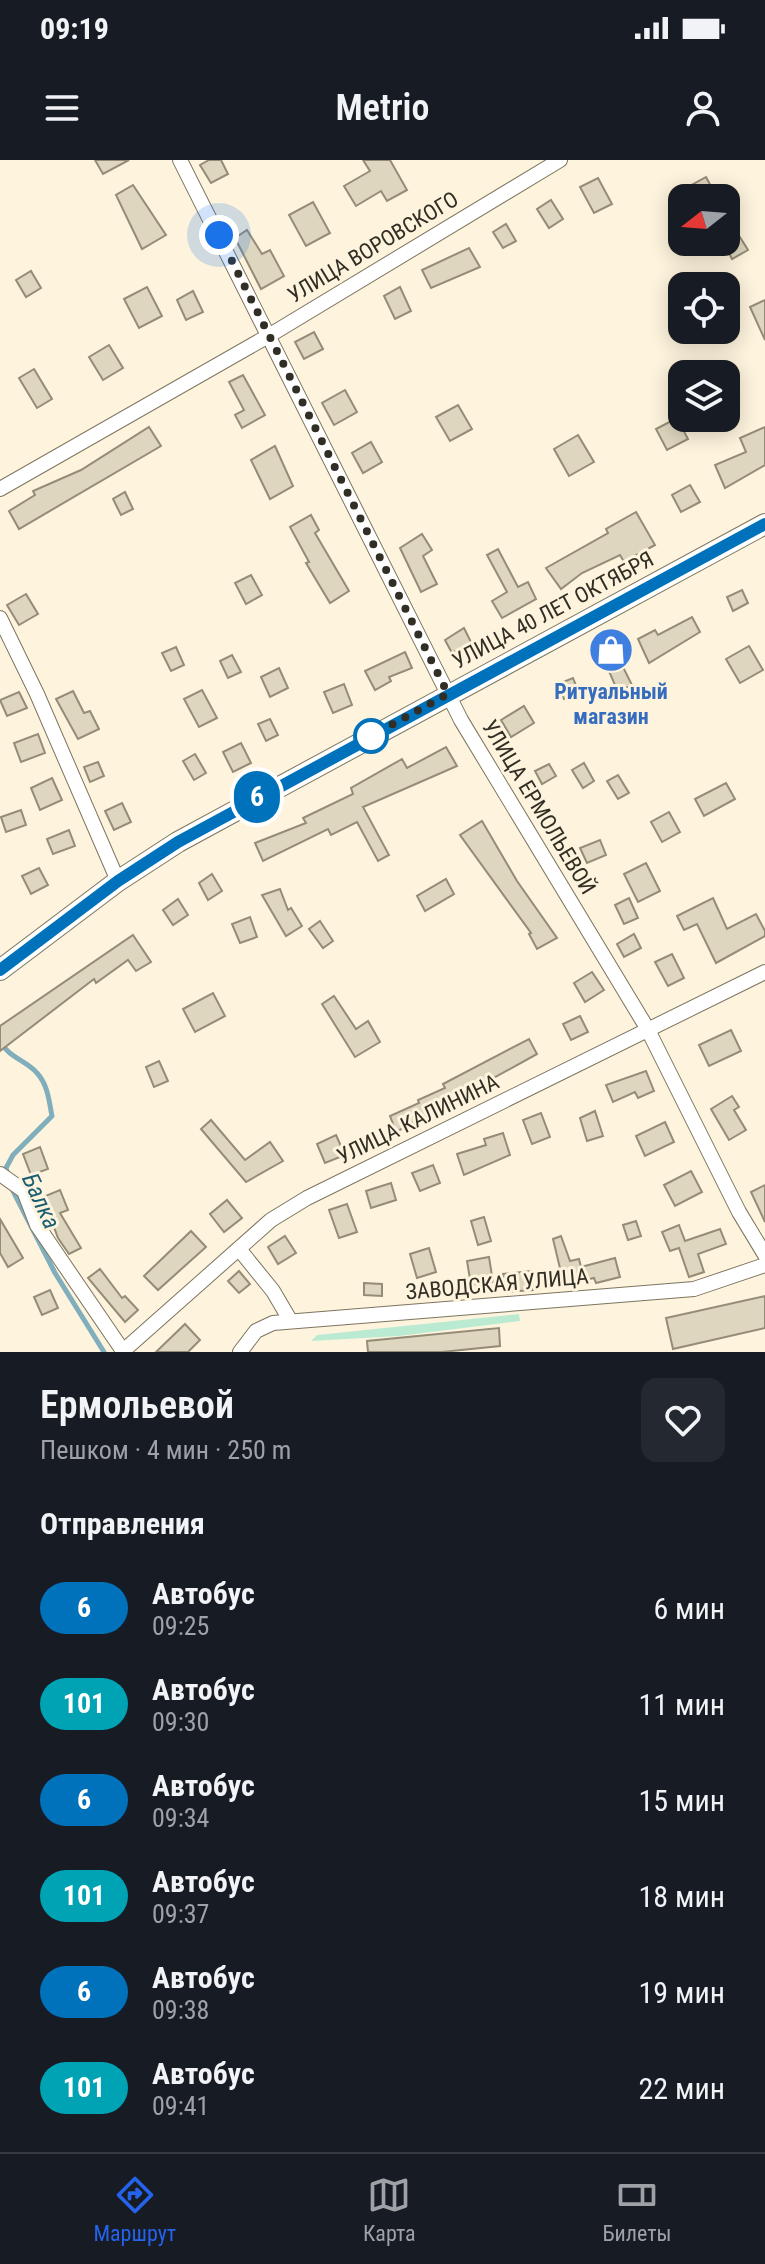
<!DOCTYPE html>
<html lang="ru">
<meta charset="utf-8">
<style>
body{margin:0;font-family:"Roboto Condensed",sans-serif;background:#242831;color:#f1f3f6;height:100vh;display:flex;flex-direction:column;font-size:30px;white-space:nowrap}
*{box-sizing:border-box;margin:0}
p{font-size:26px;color:#9ea1a6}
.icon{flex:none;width:44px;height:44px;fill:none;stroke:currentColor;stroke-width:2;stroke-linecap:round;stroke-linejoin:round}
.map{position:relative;height:1192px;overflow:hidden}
.sheet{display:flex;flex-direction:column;background:#171b24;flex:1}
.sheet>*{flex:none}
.badge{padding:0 16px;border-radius:26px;font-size:28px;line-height:52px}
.needle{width:52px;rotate:253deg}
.buttons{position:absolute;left:668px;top:24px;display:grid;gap:16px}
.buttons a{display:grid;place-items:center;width:72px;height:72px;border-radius:16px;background:#171b24;box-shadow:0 4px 20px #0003;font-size:40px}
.you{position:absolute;width:40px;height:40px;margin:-20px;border:6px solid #fff;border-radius:50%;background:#1a73e8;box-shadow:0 0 0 12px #1a73e833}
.map>.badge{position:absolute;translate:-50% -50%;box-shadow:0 0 0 4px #fff}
h2{padding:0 40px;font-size:30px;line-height:72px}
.round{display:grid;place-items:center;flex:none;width:84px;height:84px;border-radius:16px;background:#242831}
.head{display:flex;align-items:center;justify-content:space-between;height:136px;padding:0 40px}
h1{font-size:38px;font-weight:600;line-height:60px}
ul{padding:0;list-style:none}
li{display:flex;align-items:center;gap:24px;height:96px;padding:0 40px}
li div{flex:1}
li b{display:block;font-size:30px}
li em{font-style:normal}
li .badge{min-width:88px;font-weight:700;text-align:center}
.status{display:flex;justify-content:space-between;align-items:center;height:56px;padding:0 40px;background:#171b24;direction:ltr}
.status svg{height:22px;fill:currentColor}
header{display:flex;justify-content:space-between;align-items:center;height:104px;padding:0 40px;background:#171b24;font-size:36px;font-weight:600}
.dock{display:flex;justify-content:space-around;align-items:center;height:112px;border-top:2px solid #363941;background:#171b24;font-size:22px;color:#9ea1a6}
.dock a{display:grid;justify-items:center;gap:4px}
.dock .current{color:#2563eb}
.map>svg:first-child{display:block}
.green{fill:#baebd2}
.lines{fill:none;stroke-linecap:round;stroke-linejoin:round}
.stream{stroke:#81aebd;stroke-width:5}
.building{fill:#dfd6bf;stroke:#958c77;stroke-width:2}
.street-casing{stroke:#7c745f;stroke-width:16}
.secondary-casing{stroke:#7c745f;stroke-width:22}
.street{stroke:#fff;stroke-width:14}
.secondary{stroke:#fff;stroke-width:20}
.line-casing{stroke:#fff;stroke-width:18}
.line{stroke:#0072bc;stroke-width:12}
.walk{stroke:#312e25;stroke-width:8;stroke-dasharray:0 14.4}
.stop-dot{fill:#fff;stroke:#0072bc;stroke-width:4}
.labels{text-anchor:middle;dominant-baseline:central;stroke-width:6;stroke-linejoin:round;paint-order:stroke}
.street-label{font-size:22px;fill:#312e25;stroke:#fef4dd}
.shop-label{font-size:22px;font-weight:bold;fill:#366cbe;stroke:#fef4dd}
.water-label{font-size:24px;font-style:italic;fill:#1a5e74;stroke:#fef4dd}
</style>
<div class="status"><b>09:19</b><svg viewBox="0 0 49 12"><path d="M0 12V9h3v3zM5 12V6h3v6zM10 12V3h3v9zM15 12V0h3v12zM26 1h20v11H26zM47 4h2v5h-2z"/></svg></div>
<header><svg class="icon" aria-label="menu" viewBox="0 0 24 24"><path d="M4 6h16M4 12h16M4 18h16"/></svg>Metrio<svg class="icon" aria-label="person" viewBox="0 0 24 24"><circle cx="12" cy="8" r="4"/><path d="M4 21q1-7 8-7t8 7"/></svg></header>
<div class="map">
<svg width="765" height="1192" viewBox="0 0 765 1192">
<rect width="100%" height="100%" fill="#fef4dd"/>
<path class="green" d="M519,1154L520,1161L399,1176L311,1181L317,1175Z"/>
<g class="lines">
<g class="stream">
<path d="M0,879C6,897 26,900 37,913C48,925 49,941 52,956L13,995L6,1008L8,1015"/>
<path d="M12,1029L55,1113L104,1192"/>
</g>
</g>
<g class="building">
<path d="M95,0H129L103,14Z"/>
<path d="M209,0H221L228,14L211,23L200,5Z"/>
<path d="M363,0H390L407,30L387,41L381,31L356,46L344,26L370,11Z"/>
<path d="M706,17L713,30L694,38L688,27Z"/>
<path d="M598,18L612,44L594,53L580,27Z"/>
<path d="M133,25L166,75L142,89L116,35Z"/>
<path d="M551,40L563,59L549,68L537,49Z"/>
<path d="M313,42L330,73L306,86L289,55Z"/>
<path d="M726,55L748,90L732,99L726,87Z"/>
<path d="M506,64L516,81L503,88L493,72Z"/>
<path d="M247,70L262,94L270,90L284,116L261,129L235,78Z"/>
<path d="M469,88L480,107L431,128L422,110Z"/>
<path d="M31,111L41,128L26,137L16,120Z"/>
<path d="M147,127L162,156L139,168L124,139Z"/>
<path d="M400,127L411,151L395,159L384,136Z"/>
<path d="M193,131L203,152L186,160L177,140Z"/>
<path d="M765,140V180L750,147Z"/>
<path d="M314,172L323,189L304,199L295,182Z"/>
<path d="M109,185L123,208L103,220L89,197Z"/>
<path d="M34,209L52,239L37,248L19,218Z"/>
<path d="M243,215L265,255L242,268L235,255L244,250L229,222Z"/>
<path d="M345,230L357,252L334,265L322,243Z"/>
<path d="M458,245L472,269L450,281L436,257Z"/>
<path d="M677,258L688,279L667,290L656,269Z"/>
<path d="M149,267L161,286L19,369L9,351L35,335L33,331L81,310Z"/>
<path d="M765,267V305L725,328L715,305L746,292L740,278Z"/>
<path d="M578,275L594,302L569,316L554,289Z"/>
<path d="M371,282L382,302L363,313L352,293Z"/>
<path d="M275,286L293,326L270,339L251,300Z"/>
<path d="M690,325L700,342L681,352L672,335Z"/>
<path d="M125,332L133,349L121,355L113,339Z"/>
<path d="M636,352L655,385L624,402L620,395L582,413L561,429L546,408L608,373L606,369Z"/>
<path d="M311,355L319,370L315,373L349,431L330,443L306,403L309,402L290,367Z"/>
<path d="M422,374L432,390L423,396L437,424L421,432L400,388Z"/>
<path d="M498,389L518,427L528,422L536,439L502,458L492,441L507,432L487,395Z"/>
<path d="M251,415L262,435L246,444L235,423Z"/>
<path d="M742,430L748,443L733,451L727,437Z"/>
<path d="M26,434L38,454L19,465L7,445Z"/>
<path d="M692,457L700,472L649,503L638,479L655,470L658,475Z"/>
<path d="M464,468L471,482L452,493L445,480Z"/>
<path d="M749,486L763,510L740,523L726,499Z"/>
<path d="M176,487L184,505L171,511L162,493Z"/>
<path d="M613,487L632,525L618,532L601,493Z"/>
<path d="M405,492L412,508L389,517L391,521L375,530L365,511Z"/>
<path d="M232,495L241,512L228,518L220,501Z"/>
<path d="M279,508L288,528L270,537L261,517Z"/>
<path d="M573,518L579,533L564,539L558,524Z"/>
<path d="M344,524L352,545L333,553L324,532Z"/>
<path d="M202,530L217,558L199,567L184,539Z"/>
<path d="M73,531L84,553L90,551L99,569L78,579L56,539Z"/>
<path d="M19,532L27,548L7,556L0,540Z"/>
<path d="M524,546L534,563L511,577L501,560Z"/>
<path d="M270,559L278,575L266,581L258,564Z"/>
<path d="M38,574L45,593L21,602L14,583Z"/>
<path d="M241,583L251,603L233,612L223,592Z"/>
<path d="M446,587L457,606L363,647L389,695L378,701L357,662L331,675L328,669L263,701L255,683L306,663L303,658L353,634L351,628L402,599L407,608Z"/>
<path d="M195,594L206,613L194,620L183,601Z"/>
<path d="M98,602L104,616L90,622L84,607Z"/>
<path d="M584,603L594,621L583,628L572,610Z"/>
<path d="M549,604L556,616L542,624L535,611Z"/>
<path d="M618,615L629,633L618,639L607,621Z"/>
<path d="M52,618L62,640L40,650L31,628Z"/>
<path d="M726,623L735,639L704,656L695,639Z"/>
<path d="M122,643L131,662L114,670L105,651Z"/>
<path d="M21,650L26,665L6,672L1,657Z"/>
<path d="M669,652L680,672L662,682L651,662Z"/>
<path d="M482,661L517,721L557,778L537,789L529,774L531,773L460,675Z"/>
<path d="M69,670L75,686L53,694L47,679Z"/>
<path d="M600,680L606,695L587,703L580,688Z"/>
<path d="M646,703L660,731L638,742L624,714Z"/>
<path d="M39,708L48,725L31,734L22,716Z"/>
<path d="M212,714L222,731L208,740L199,723Z"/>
<path d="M446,719L454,734L425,751L417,736Z"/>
<path d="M280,729L288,750L291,748L302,766L286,776L262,735Z"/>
<path d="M629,738L638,758L624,764L615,745Z"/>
<path d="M713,738L727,769L756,754L765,771V776L716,803L697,764L684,770L677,756Z"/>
<path d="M178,739L188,755L173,765L163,750Z"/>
<path d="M250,757L257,777L240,783L232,764Z"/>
<path d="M320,761L333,781L323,788L309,769Z"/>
<path d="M634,774L641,788L624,797L617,784Z"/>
<path d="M133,775L151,802L136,811L128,800L96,823L94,819L0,891V866Z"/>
<path d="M672,794L684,818L668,826L655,802Z"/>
<path d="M592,812L604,830L585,842L574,823Z"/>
<path d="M213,833L225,856L195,872L183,849Z"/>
<path d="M334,836L356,869L368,861L380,882L355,897L322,844Z"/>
<path d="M580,856L588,872L571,880L563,864Z"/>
<path d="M731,870L741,891L709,906L699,885Z"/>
<path d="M529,879L537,894L396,972L390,956L419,943L418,940L445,928L443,924Z"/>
<path d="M159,901L168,921L154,927L146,907Z"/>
<path d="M646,911L654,931L638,938L635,932L613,942L606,925Z"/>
<path d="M732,936L739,947L734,950L746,970L729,980L711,949Z"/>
<path d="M595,951L603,976L587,981L580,958Z"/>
<path d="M541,953L550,977L532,984L523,960Z"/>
<path d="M211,960L245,1000L270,982L283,1001L246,1022L201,969Z"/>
<path d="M665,962L674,982L645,996L636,976Z"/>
<path d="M503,973L510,995L464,1015L457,994L486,985L484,979Z"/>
<path d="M336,975L345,995L325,1003L317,984Z"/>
<path d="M40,987L48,1009L31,1015L23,994Z"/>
<path d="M433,1005L440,1023L420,1031L412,1013Z"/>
<path d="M691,1011L702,1032L675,1046L664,1025Z"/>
<path d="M391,1023L396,1040L371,1048L366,1031Z"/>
<path d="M765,1025V1062L751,1032Z"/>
<path d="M60,1030L68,1050L60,1053L81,1088L69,1094L58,1078L43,1037Z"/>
<path d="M227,1040L242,1058L224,1072L210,1054Z"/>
<path d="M347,1044L357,1072L339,1078L329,1050Z"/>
<path d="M484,1057L491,1081L478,1085L471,1061Z"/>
<path d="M0,1059L23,1098L8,1107L0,1093Z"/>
<path d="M636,1061L641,1076L628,1080L623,1065Z"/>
<path d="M679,1065L685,1081L720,1069L726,1084L698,1094L704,1112L689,1117L679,1088L670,1091L662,1072Z"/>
<path d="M191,1071L206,1087L158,1130L144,1116Z"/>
<path d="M285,1076L296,1093L278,1104L268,1087Z"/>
<path d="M561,1076L570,1101L579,1099L581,1107L615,1098L620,1117L596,1123L594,1118L564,1125L553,1079Z"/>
<path d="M429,1088L436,1112L417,1118L410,1094Z"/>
<path d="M489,1097L493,1122L471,1125L467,1101Z"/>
<path d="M100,1109L122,1138L125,1136L138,1150L125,1162L88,1118Z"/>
<path d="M239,1111L250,1124L239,1133L228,1121Z"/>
<path d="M531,1111L533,1130L505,1132L503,1114Z"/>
<path d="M364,1123L382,1124V1136L364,1135Z"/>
<path d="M50,1130L58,1148L42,1155L34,1137Z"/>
<path d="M765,1136V1168L673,1189L666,1158Z"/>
<path d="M185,1164L200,1180L188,1192H156Z"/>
<path d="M499,1168L500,1186L442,1192H368L367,1181Z"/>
</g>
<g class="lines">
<g class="street-casing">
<g id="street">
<path d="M180,0L461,560L647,868L739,1052L765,1095"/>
<path d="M0,329L270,175L560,0"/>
<path d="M0,458L37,534L118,721"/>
<path d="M0,1014L24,1031L37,1065L123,1191"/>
<path d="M239,1089L273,1131L290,1160"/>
<path d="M122,1192L271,1060L307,1038L765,812"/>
<path d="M240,1192L256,1171L273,1163L694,1129L765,1105"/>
</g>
</g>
<g class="secondary-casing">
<path id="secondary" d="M0,810L118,721L178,682L765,364"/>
</g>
<use href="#street" class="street"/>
<use href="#secondary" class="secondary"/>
</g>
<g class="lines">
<g class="line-casing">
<path id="line" d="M0,810L118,721L178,682L765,364"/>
</g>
<use href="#line" class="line"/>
<path class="walk" d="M219,75L448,534L371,576"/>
</g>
<defs>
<g id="shop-disc" transform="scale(2.3)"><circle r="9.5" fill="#3f7fe0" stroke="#fef4dd"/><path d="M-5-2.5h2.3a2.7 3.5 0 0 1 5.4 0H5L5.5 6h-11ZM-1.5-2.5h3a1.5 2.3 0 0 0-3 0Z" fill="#fff"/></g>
</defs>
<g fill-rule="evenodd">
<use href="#shop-disc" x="611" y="490"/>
</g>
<circle class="stop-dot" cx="371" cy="576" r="16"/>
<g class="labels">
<g class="street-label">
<text transform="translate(373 87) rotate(-31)">УЛИЦА ВОРОВСКОГО</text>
<text transform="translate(553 450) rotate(-28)">УЛИЦА 40 ЛЕТ ОКТЯБРЯ</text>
<text transform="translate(539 647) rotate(59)">УЛИЦА ЕРМОЛЬЕВОЙ</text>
<text transform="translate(418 959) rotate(-26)">УЛИЦА КАЛИНИНА</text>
<text transform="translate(497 1124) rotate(-5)">ЗАВОДСКАЯ УЛИЦА</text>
</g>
<g class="shop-label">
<text x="611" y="531">Ритуальный<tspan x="611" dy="25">магазин</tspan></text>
</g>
<g class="water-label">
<text transform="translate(41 1041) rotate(65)">Балка</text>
</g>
</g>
</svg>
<div class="buttons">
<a><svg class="needle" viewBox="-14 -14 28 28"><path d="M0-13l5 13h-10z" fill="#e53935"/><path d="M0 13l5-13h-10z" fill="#9ea1a6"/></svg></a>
<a><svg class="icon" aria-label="locate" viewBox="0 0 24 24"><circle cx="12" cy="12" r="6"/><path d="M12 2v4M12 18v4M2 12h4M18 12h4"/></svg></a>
<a><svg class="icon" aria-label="layers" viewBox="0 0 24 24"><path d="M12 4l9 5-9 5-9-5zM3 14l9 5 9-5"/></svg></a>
</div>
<div class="you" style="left:219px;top:75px"></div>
<b class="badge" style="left:257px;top:637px;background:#0072bc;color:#fff">6</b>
</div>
<section class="sheet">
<div class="head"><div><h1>Ермольевой</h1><p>Пешком · 4 мин · 250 m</p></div><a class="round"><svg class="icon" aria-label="heart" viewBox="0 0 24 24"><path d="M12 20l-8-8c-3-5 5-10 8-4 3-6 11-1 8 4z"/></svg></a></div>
<h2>Отправления</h2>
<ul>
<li><span class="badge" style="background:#0072bc;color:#fff">6</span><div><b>Автобус</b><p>09:25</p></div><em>6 мин</em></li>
<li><span class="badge" style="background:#00a3b4;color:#fff">101</span><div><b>Автобус</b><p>09:30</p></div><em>11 мин</em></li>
<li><span class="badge" style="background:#0072bc;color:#fff">6</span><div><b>Автобус</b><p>09:34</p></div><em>15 мин</em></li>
<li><span class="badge" style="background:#00a3b4;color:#fff">101</span><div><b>Автобус</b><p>09:37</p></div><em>18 мин</em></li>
<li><span class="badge" style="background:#0072bc;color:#fff">6</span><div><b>Автобус</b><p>09:38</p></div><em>19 мин</em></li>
<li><span class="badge" style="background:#00a3b4;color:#fff">101</span><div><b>Автобус</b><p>09:41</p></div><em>22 мин</em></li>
</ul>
</section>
<nav class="dock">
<a class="current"><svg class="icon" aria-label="directions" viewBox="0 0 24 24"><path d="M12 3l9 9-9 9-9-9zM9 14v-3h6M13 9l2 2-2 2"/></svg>Маршрут</a>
<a><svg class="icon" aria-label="map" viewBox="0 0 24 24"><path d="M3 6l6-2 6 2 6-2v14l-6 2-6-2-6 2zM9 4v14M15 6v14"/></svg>Карта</a>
<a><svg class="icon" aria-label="tickets" viewBox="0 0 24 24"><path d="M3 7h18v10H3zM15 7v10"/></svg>Билеты</a>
</nav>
